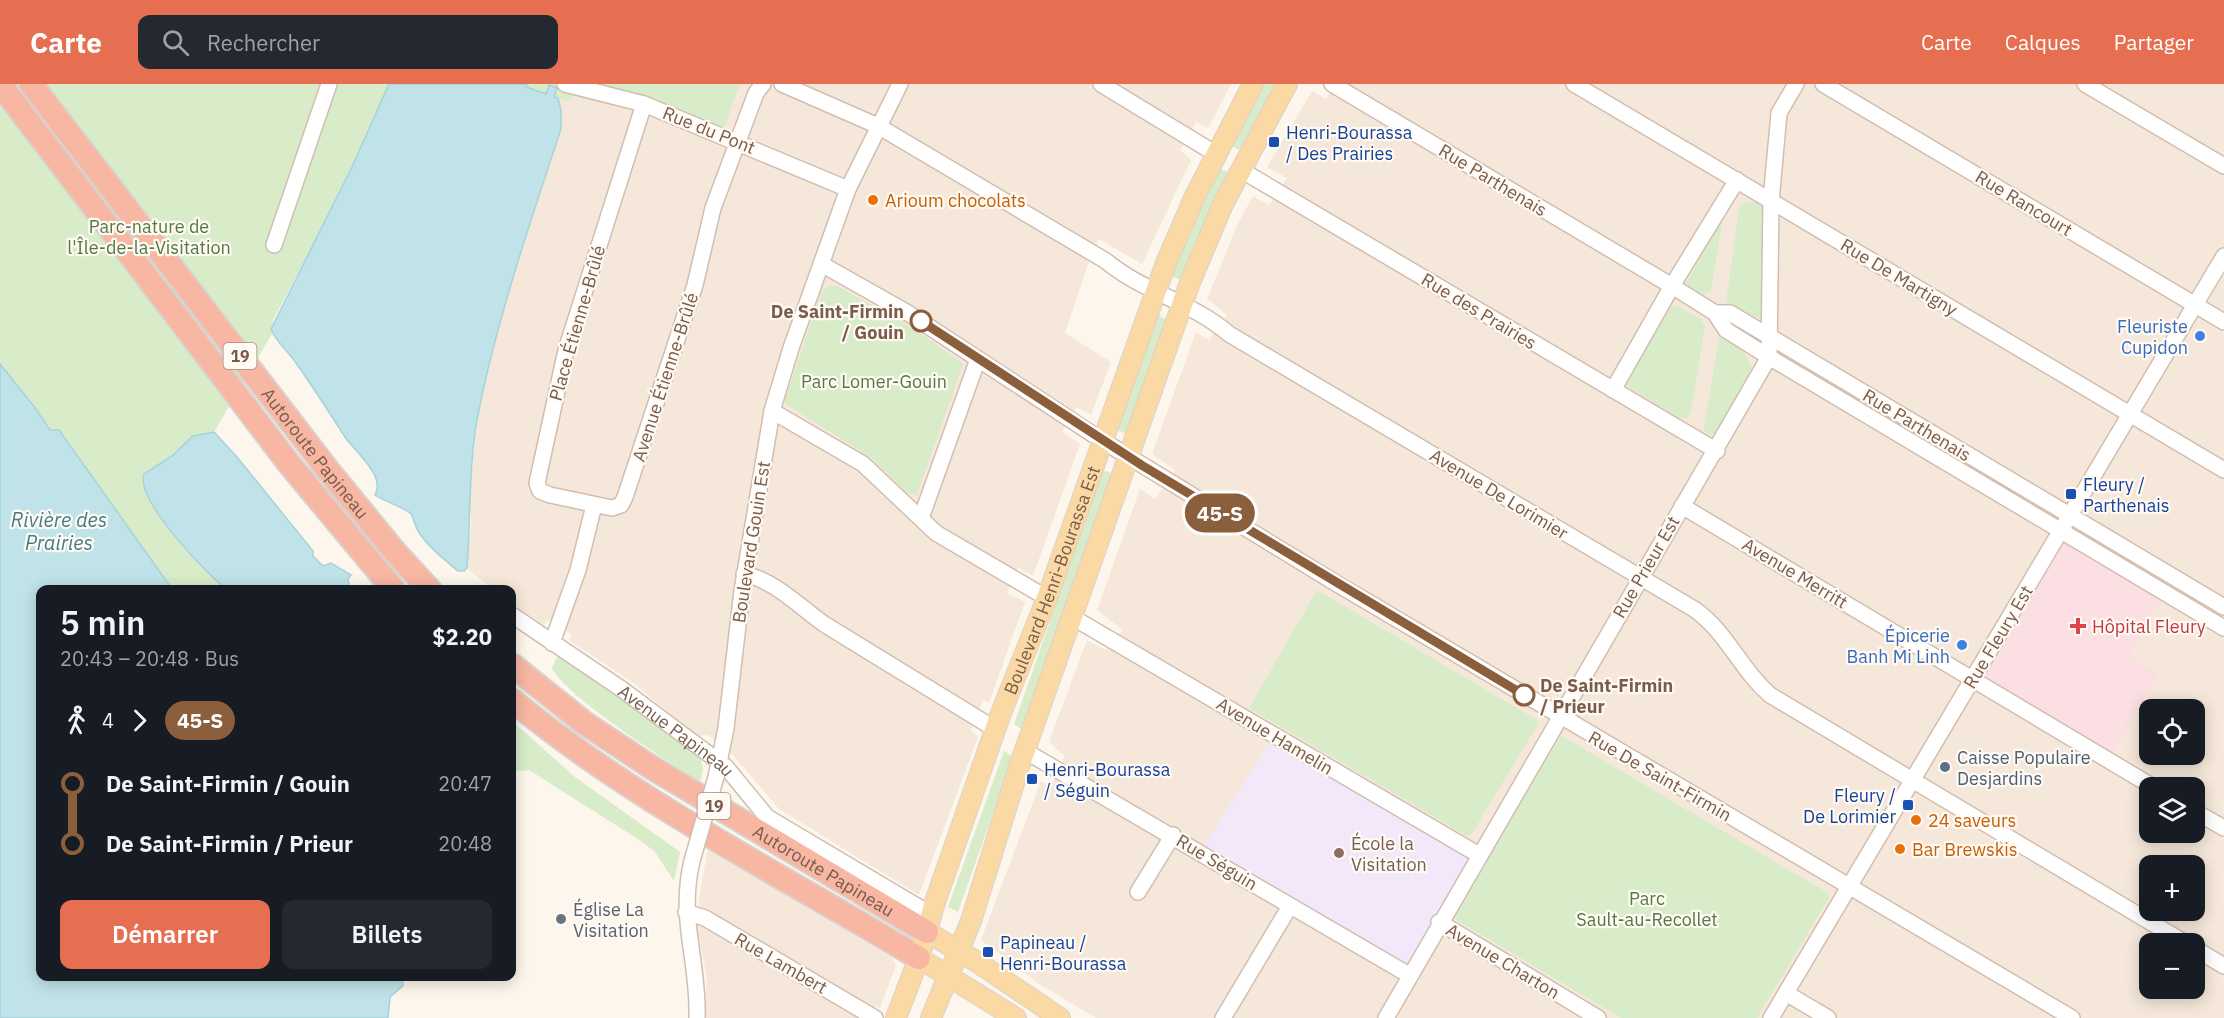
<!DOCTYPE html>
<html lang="fr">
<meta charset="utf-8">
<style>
body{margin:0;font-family:"IBM Plex Sans",sans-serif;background:#242831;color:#f1f3f6;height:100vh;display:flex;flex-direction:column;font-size:22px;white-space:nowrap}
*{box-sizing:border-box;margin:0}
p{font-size:20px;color:#9ea1a6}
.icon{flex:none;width:33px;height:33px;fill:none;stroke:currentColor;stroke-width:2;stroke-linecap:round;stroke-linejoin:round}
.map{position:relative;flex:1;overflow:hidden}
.side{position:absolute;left:36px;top:501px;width:480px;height:396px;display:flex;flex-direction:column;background:#171b24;border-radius:12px;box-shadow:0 3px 15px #0003}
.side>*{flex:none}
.badge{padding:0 12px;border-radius:20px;font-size:21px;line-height:39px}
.controls{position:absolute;left:2139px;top:615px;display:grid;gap:12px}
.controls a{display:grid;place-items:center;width:66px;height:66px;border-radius:12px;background:#171b24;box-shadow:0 3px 15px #0003;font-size:30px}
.map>.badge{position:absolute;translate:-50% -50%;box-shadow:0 0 0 3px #fff}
.legs{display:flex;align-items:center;gap:9px;height:66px;padding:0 24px;font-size:20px}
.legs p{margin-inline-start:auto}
.headline{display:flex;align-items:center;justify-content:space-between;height:102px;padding:0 24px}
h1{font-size:33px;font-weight:600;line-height:45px}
.primary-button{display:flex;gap:12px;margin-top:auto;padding:12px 24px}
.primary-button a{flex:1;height:69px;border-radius:12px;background:#e76f51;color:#fff;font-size:24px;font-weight:600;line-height:69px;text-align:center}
.primary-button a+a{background:#242831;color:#f1f3f6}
ul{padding:0 24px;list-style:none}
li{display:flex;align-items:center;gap:21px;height:60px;font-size:22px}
li i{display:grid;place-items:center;width:9px;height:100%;margin:0 8px;background:currentColor}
li i::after{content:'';width:15px;height:15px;margin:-8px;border:4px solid;border-radius:50%;background:#171b24}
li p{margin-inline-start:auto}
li:first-child i{background:linear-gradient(#0000 50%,currentColor 0)}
li:last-child i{background:linear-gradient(currentColor 50%,#0000 0)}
header{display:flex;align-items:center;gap:36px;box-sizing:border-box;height:84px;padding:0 30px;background:#e76f51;color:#fff}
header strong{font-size:28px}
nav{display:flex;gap:33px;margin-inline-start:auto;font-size:21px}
.search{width:420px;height:54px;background:#242831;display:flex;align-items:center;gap:15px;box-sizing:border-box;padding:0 21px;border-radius:12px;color:#9ea1a6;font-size:22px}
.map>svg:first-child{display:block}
.residential{fill:#f5e8da;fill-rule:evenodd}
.education{fill:#f3e8fa}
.medical{fill:#fbdfe3}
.green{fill:#d8ecc9}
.water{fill:#bfe3e8;stroke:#a5d3da;stroke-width:1.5}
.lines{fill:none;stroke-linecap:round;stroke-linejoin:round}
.minor-casing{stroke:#d1beb0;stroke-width:18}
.major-casing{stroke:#dad1cd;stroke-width:22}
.highway-casing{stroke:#dad1cd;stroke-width:26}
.minor{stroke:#fff;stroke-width:15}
.major{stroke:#fbd9a5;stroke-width:20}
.highway{stroke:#f7b7a3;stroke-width:22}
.minor-bridge-casing{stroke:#d1beb0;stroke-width:18;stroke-linecap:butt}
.minor-bridge{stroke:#fff;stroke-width:15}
.line-1-casing{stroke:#fff;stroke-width:14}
.line-1{stroke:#8b5e3c;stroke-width:9}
.transit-dot{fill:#1a4fb4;stroke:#fffaf3;stroke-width:2}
.food-dot{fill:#e8710a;stroke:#fffaf3;stroke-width:2}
.stop-1-dot{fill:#fff;stroke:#8b5e3c;stroke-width:3}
.shop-dot{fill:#3f7fe0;stroke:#fffaf3;stroke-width:2}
.health-dot{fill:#e0444e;stroke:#fffaf3;stroke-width:2}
.service-dot{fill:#5c6f8a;stroke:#fffaf3;stroke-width:2}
.education-dot{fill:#8d6e63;stroke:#fffaf3;stroke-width:2}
.worship-dot{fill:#6b7280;stroke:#fffaf3;stroke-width:2}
.labels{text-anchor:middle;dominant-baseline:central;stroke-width:4.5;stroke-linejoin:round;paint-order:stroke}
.shield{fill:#fffaf3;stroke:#a28b7f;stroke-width:1.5}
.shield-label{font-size:16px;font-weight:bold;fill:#7a5c4d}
.street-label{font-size:18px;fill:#7a5c4d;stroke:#fffaf3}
.transit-label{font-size:18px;fill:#164399;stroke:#fffaf3;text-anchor:start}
.food-label{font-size:18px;fill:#c56008;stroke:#fffaf3;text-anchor:start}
.park-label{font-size:18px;fill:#537a41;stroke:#fffaf3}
.stop-label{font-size:18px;font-weight:bold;fill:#7a5c4d;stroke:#fffaf3;text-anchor:end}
.shop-label{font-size:18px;fill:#366cbe;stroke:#fffaf3;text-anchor:end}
.health-label{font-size:18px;fill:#be3a42;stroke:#fffaf3;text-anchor:start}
.service-label{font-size:18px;fill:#4e5e75;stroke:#fffaf3;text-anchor:start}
.education-label{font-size:18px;fill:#785e54;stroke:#fffaf3;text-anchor:start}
.worship-label{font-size:18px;fill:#5b616d;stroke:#fffaf3;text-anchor:start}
.water-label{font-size:20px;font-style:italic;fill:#437c86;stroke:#fffaf3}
</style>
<header>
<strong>Carte</strong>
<div class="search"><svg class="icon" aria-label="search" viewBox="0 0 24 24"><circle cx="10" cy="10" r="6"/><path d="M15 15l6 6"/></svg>Rechercher</div>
<nav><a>Carte</a><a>Calques</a><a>Partager</a></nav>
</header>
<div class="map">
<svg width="2224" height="934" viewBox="0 0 2224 934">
<rect width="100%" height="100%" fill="#fdf6ec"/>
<g class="residential">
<path d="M740,0H1231L1208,44L1196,38L1180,66L1191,76L1142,180L1099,155L1087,183L1065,249L1111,278L1091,331L1077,323L1062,348L1080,360L1033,492L1018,483L1007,509L1025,518L989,619L983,616L971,646L978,653L919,811L779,725L733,671L708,651L697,652L632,598L569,556L572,550L548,536L544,541L512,521V506L492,505L467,484L471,435L469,412L480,318L509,205L542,104L561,26L558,14L570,18L573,12L603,1L665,20L724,45Z"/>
<path d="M1335,0H2224V934H1096L1039,900L981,856L1041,697L1051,703L1065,672L1049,658L1087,556L1105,566L1123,546L1097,526L1140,405L1155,415L1175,386L1152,370L1196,248L1209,256L1227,231L1207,215L1238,139L1253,112L1269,121L1287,94L1267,83L1312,7L1326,15ZM2150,626H2194V670H2150ZM2150,704H2194V748H2150ZM2150,782H2194V826H2150ZM2150,860H2194V904H2150Z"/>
<path d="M708,764L891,873L896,881L880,924L875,922L869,934H704L707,894L698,849L699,814Z"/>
</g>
<path class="education" d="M1274,651L1479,771L1409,891L1200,768Z"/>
<path class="medical" d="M2062,454L2162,512L2129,572L2158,590L2109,674L1979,598Z"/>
<g class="green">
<path d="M3,0H389L331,127L274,234L271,245L272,250L214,348L193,352L172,372L144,390C134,416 206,489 226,505H172L59,346H50L36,325L0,280V5Z"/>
<path d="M527,0H740L724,45L665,20L603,2L598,18L573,12L570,18L554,13L549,2L546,10L526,3Z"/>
<path d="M1264,0H1277L1241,67L1232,62Z"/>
<path d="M1220,84L1229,89L1181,196L1171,192L1198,128Z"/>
<path d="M1751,117L1759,118L1764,124L1763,236L1726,218L1739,125L1741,120Z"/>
<path d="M1723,134L1712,201L1710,208L1700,211L1689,207L1686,199Z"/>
<path d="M828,202H837L908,241L963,280L917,411L908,409L873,375L784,319L821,209Z"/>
<path d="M1677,222L1701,235L1705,243L1691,329L1686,335L1679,334L1625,301L1670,224Z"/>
<path d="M1157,231L1167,236L1127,350L1117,346Z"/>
<path d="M1722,254C1737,261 1755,275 1751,293L1719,348L1711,351L1705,348L1704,342L1719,255Z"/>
<path d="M1103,386L1113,390L1023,646L1014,640Z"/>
<path d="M1317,506L1537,636L1538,640L1471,751H1465L1249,624Z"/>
<path d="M558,571L627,617L701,674L703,686L700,698C669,678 565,612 552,584Z"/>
<path d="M512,637L575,693L680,768L674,797L655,768L641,757L529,686L512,688Z"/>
<path d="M1562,652L1828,809L1829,814L1757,934H1621L1455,835L1454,831L1559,654Z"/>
<path d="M1004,667L1013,673L958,828L948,823Z"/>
</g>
<g class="water">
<path d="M389,0H527L526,3L546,10L549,1L557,4L554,13L558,14L561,26V45C531,136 499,229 480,321C468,375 471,430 467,484L464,487H458C444,475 428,463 418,447C415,442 414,435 411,430C408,425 383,417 375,411C386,392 355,368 345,353C329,328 313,303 296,279C288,267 276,258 271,245L351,85Z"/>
<path d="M0,280L36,325L50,346H59L172,505L40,506V892L402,893L403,902L390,913L388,934H0Z"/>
<path d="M214,348L237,373L313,467V472L323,482L331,479L351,491L348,495L350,505H226C205,488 135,416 144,390L172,372L193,352Z"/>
</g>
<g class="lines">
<g class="minor-casing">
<g id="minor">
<path d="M565,0L644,20L848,105"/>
<path d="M782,0L878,42L1106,177C1143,208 1192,218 1229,250L1694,525C1727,548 1740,585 1770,611L2187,860"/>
<path d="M1101,0L1216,70"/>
<path d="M1332,0L1672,202L1715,229L1726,246L1769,273L2224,544"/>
<path d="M1574,0L2224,386"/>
<path d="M1823,0L2224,238"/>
<path d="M2085,0L2224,82"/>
<path d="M644,20L566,266L537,399L540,407L550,411L612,424L621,421L625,413L695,201L713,124L756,9L763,0"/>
<path d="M1241,86L1717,367"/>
<path d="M274,161L329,0"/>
<path d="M823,181L908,229L1103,357L1334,498L2072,934"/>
<path d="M1715,229H1730L2224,523"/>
<path d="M1613,306L1672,202L1737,96"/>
<path d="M772,327L863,380L936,449L1047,514"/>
<path d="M1682,422L2155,704"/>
<path d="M921,434L978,275"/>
<path d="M744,490C774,496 800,523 824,540L995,645"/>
<path id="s1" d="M512,531L623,606L726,683L767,733L920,824L927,848"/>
<path d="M1072,533L1479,771"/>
<path d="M552,559L578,486L594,421"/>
<path d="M1025,667L1409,891"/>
<path d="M716,693L726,644L742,507L772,327L791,264L848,105L900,0"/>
<path d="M2194,727L2224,744"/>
<path d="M692,777C678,836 699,877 697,934"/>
<path d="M1138,808L1173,751"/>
<path d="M686,828L705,834L875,934"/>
<path d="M1439,838L1598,934"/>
<path d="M2194,864L2224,882"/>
<path d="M1786,909L1828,934"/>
<path d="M1223,934L1290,822"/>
<path d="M1386,934L1769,273L1771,117L1779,29L1796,0"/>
<path d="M1771,934L2224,172"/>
</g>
</g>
<g class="major-casing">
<g id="major">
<path d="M927,848L974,876L1060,934"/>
<path d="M919,874L1016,934"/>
<path id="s2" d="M896,934L919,874L935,818L1001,629L1047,514L1166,179L1194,114L1253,0"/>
<path d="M931,934L971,837L1020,680L1189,201L1223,120L1287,0"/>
</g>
</g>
<g class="highway-casing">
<g id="highway">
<path d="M0,0L290,381L394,506"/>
<path id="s3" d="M31,0L327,385L395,468L430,506"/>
<path id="s4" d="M512,581L583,638L651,683L927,848"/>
<path d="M512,616C635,718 782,791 919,874"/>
</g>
</g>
<use href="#minor" class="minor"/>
<use href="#major" class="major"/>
<use href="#highway" class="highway"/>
<g class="minor-bridge-casing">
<path id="minor-bridge" d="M692,777L716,693"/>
</g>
<use href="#minor-bridge" class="minor-bridge"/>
</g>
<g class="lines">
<g class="line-1-casing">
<path id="line-1" d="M921,237L1143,382L1524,611"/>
</g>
<use href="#line-1" class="line-1"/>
</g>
<g class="transit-dot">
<rect x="1268" y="52" width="12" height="12" rx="3"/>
<rect x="2065" y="404" width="12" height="12" rx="3"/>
<rect x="1026" y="689" width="12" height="12" rx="3"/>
<rect x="1902" y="715" width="12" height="12" rx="3"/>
<rect x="982" y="862" width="12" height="12" rx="3"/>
</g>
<g class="food-dot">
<circle cx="873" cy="116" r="6"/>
<circle cx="1916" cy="736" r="6"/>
<circle cx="1900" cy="765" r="6"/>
</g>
<g class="stop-1-dot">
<circle cx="921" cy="237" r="10"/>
<circle cx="1524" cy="611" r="10"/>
</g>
<g class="shop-dot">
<circle cx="2200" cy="252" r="6"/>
<circle cx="1962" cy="561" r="6"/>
</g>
<path class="health-dot" d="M2075 533h6v6h6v6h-6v6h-6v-6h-6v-6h6z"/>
<circle class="service-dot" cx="1945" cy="683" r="6"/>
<circle class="education-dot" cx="1339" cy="769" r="6"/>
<circle class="worship-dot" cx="561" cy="835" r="6"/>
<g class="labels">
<g class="shield">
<rect x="223.5" y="259" width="33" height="26" rx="4.5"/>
<rect x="697.5" y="709" width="33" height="26" rx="4.5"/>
</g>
<g class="shield-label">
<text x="240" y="272">19</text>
<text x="714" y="722">19</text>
</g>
<g class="street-label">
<text transform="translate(709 46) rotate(22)">Rue du Pont</text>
<text transform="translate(1493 96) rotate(31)">Rue Parthenais</text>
<text transform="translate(2024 119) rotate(31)">Rue Rancourt</text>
<text transform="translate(1899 193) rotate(31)">Rue De Martigny</text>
<text transform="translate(1479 227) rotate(31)">Rue des Prairies</text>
<text transform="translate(577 239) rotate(-74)">Place Étienne-Brûlé</text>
<text transform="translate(665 293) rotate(-72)">Avenue Étienne-Brûlé</text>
<text transform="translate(1917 341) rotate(31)">Rue Parthenais</text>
<text stroke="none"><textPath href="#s3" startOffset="466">Autoroute Papineau</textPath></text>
<text transform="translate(1499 410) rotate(31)">Avenue De Lorimier</text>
<text transform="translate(751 458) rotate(-81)">Boulevard Gouin Est</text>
<text transform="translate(1646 483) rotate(-60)">Rue Prieur Est</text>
<text transform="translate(1795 489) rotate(31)">Avenue Merritt</text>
<text stroke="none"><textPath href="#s2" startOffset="465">Boulevard Henri-Bourassa Est</textPath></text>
<text transform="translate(1998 553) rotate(-59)">Rue Fleury Est</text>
<text stroke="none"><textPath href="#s1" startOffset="201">Avenue Papineau</textPath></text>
<text transform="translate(1275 652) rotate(31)">Avenue Hamelin</text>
<text transform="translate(1660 692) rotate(30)">Rue De Saint-Firmin</text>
<text transform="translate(1217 778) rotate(31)">Rue Séguin</text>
<text stroke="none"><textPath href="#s4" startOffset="374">Autoroute Papineau</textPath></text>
<text transform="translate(1503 877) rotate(31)">Avenue Charton</text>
<text transform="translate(781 879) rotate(30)">Rue Lambert</text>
</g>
<g class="transit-label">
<text x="1286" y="48">Henri-Bourassa<tspan x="1286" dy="21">/ Des Prairies</tspan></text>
<text x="2083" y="400">Fleury /<tspan x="2083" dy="21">Parthenais</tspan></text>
<text x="1044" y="685">Henri-Bourassa<tspan x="1044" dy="21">/ Séguin</tspan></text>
<text x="1896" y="711" text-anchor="end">Fleury /<tspan x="1896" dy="21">De Lorimier</tspan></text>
<text x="1000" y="858">Papineau /<tspan x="1000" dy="21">Henri-Bourassa</tspan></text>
</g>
<g class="food-label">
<text x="885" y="116">Arioum chocolats</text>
<text x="1928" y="736">24 saveurs</text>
<text x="1912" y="765">Bar Brewskis</text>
</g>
<g class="park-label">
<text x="149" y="142">Parc-nature de<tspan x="149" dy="21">l'Île-de-la-Visitation</tspan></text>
<text x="874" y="297">Parc Lomer-Gouin</text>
<text x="1647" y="814">Parc<tspan x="1647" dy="21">Sault-au-Recollet</tspan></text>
</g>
<g class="stop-label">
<text x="904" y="227">De Saint-Firmin<tspan x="904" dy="21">/ Gouin</tspan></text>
<text x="1540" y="601" text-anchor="start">De Saint-Firmin<tspan x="1540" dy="21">/ Prieur</tspan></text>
</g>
<g class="shop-label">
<text x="2188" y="242">Fleuriste<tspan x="2188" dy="21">Cupidon</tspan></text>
<text x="1950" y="551">Épicerie<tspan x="1950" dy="21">Banh Mi Linh</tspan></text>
</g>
<g class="health-label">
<text x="2092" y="542">Hôpital Fleury</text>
</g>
<g class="service-label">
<text x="1957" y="673">Caisse Populaire<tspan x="1957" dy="21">Desjardins</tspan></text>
</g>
<g class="education-label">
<text x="1351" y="759">École la<tspan x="1351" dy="21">Visitation</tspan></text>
</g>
<g class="worship-label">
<text x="573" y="825">Église La<tspan x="573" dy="21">Visitation</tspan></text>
</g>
<g class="water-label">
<text x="59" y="435">Rivière des<tspan x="59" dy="23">Prairies</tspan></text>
</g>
</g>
</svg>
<div class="controls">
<a><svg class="icon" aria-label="locate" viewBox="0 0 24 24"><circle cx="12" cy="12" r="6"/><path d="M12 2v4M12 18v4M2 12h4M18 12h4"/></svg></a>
<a><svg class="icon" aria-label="layers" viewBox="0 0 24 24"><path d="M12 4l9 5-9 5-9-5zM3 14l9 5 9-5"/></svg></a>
<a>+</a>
<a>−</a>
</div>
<b class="badge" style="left:1220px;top:429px;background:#8b5e3c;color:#fff">45-S</b>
<section class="side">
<div class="headline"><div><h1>5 min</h1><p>20:43 – 20:48 · Bus</p></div><b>$2.20</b></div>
<div class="legs"><svg class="icon" aria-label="walk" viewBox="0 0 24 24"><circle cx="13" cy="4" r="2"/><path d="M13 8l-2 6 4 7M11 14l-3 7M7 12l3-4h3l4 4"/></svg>4<svg class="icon" aria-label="forward" viewBox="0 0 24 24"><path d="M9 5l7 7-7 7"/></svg><b class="badge" style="background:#8b5e3c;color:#fff">45-S</b></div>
<ul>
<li><i style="color:#8b5e3c"></i><b>De Saint-Firmin / Gouin</b><p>20:47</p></li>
<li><i style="color:#8b5e3c"></i><b>De Saint-Firmin / Prieur</b><p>20:48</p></li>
</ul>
<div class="primary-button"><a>Démarrer</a><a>Billets</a></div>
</section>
</div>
